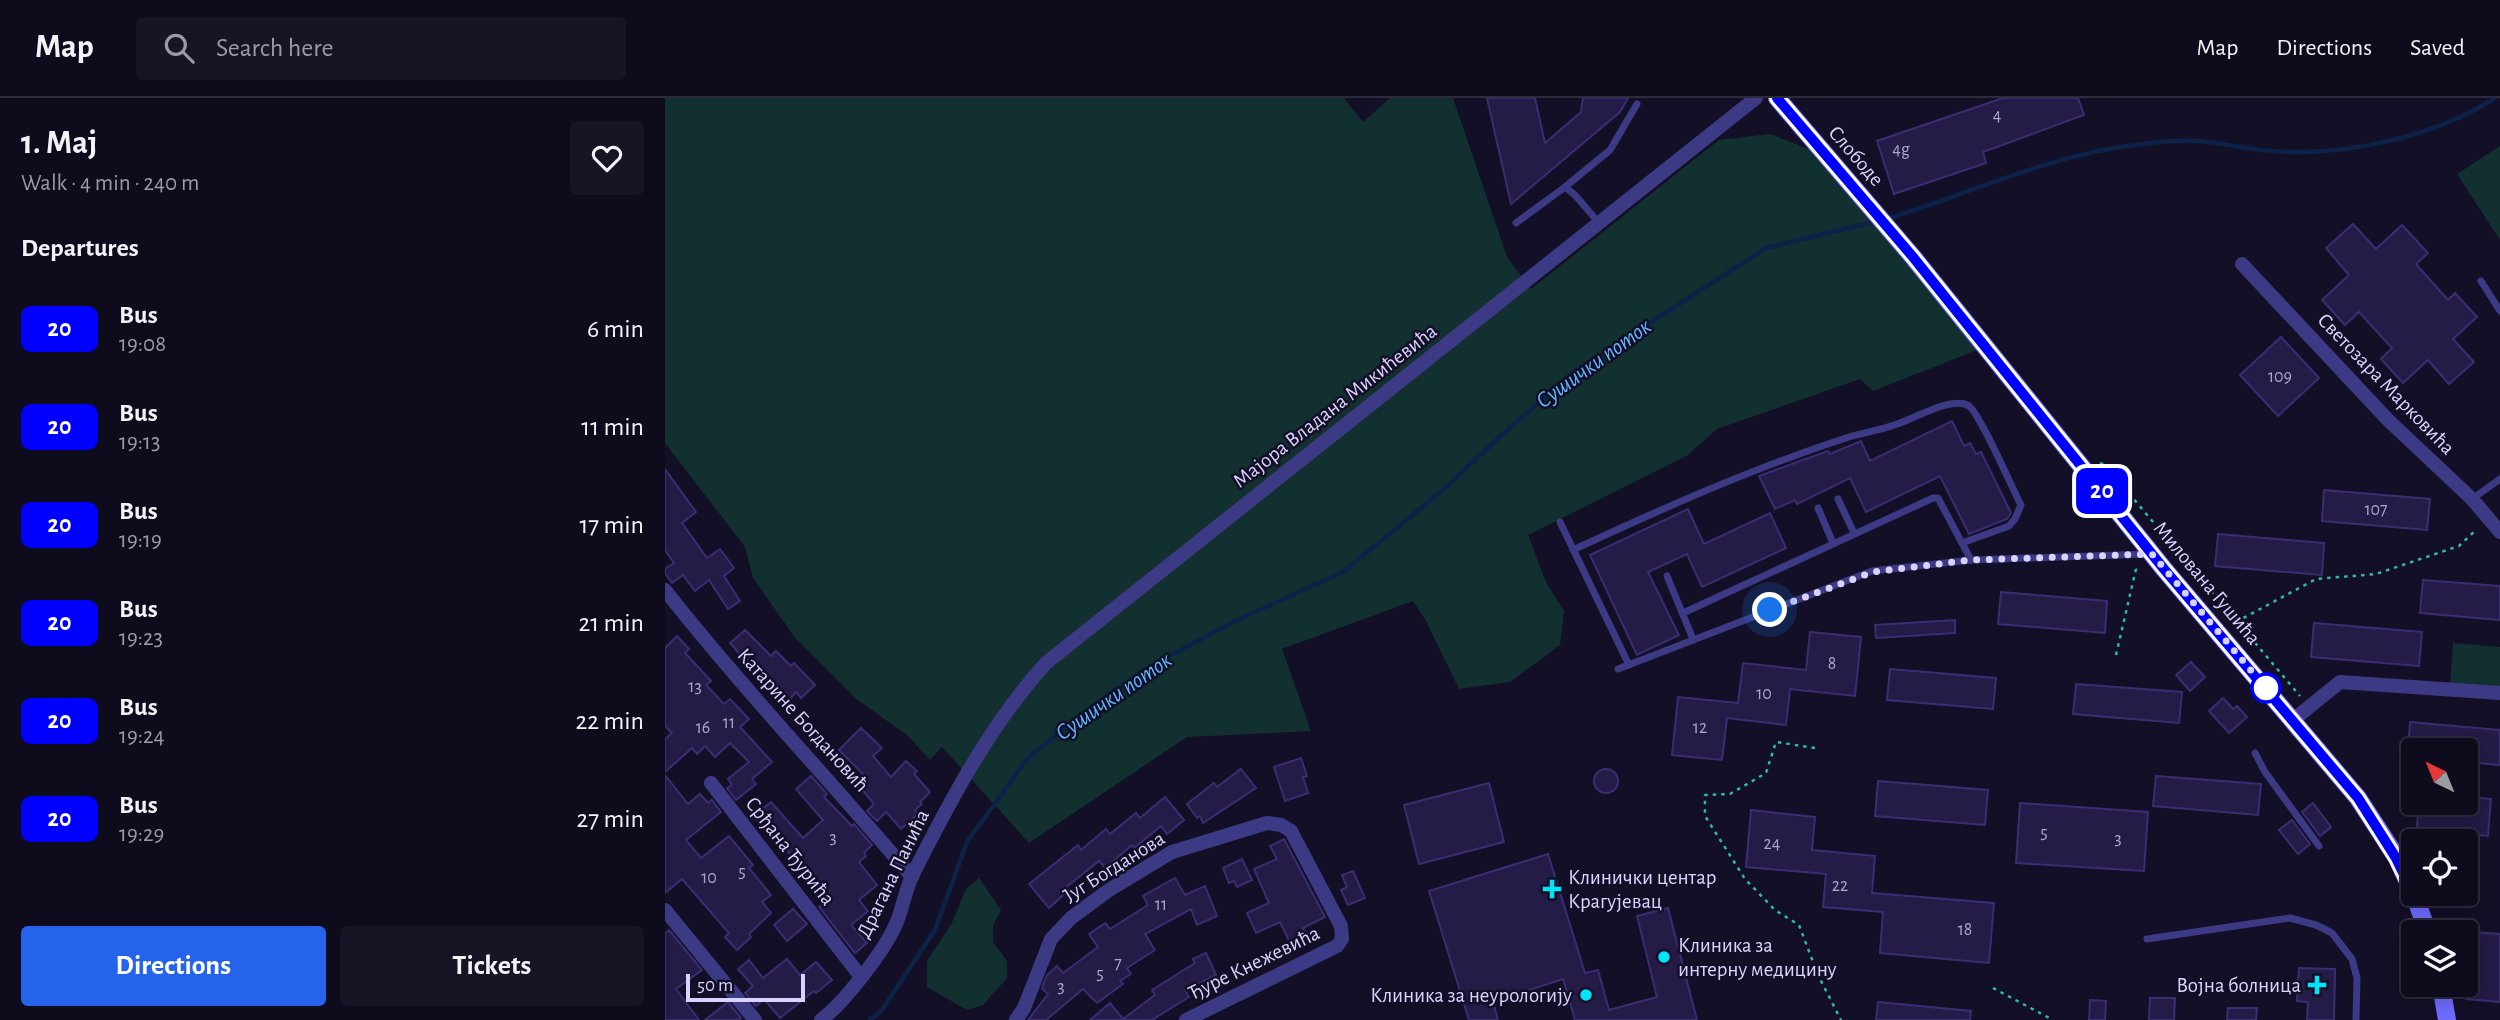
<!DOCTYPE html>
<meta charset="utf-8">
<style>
body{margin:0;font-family:"Alegreya Sans",sans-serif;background:#171425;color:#f1f3f6;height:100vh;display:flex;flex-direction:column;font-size:26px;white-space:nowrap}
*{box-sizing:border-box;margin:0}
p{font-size:23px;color:#9b9ba3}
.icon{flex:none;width:38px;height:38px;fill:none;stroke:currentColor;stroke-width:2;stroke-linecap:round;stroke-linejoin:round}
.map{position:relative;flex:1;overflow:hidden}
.drawer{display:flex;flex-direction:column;background:#0e0b1c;width:665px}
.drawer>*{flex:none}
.badge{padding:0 14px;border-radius:10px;font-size:24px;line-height:46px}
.needle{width:46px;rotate:317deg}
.fabs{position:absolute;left:1736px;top:640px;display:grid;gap:14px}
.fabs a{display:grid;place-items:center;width:77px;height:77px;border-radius:7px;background:#0e0b1c;box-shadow:0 4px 18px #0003,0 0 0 2px #2e2b3b;font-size:35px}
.scale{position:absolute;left:21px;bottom:18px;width:119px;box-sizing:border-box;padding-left:7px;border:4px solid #d9d4ff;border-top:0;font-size:19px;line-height:24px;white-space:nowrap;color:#d9d4ff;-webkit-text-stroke:5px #130f26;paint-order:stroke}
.you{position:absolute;width:35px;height:35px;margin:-18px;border:5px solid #fff;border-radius:50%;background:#1a73e8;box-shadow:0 0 0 10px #1a73e833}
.map>.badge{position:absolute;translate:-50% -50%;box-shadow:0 0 0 4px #fff}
h2{padding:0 21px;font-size:26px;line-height:63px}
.round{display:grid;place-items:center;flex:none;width:74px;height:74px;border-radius:7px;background:#171425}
.summary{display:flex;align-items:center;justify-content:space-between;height:119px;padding:0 21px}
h1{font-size:33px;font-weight:700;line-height:52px}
.button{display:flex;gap:14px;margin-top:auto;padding:14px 21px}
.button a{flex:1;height:80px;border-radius:7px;background:#2563eb;color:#fff;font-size:28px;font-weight:700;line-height:80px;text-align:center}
.button a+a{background:#171425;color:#f1f3f6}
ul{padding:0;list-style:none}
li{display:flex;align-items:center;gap:21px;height:98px;padding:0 21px}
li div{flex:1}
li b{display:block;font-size:26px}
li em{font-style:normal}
li .badge{min-width:77px;font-weight:700;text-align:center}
header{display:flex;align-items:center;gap:42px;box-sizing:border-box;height:98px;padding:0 35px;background:#0e0b1c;border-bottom:2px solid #2e2b3b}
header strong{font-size:33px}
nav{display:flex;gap:38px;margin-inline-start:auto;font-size:24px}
.search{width:490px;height:63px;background:#171425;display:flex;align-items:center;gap:18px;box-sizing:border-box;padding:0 24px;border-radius:7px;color:#9b9ba3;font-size:26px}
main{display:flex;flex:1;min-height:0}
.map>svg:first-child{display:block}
.green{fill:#12302f}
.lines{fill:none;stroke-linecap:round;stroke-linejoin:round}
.stream{stroke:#0c2248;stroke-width:4.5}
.building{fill:#241b47;stroke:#3b2d73;stroke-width:2}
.path{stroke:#2fb8b0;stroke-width:2.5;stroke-dasharray:3.5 5;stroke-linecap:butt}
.lane{stroke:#3d3a85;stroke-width:7}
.street{stroke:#3d3a85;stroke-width:14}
.secondary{stroke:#6f6bff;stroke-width:18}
.line-casing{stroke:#fff;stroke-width:16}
.line{stroke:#00f;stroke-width:10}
.walk{stroke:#d9d4ff;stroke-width:7;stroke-dasharray:0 12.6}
.stop-dot{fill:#fff;stroke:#00f;stroke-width:3.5}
.poi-dot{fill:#00e5ff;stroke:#130f26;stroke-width:2.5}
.labels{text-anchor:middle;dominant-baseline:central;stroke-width:5;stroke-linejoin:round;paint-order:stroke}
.number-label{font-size:18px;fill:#aca6d1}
.street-label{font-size:21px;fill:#d9d4ff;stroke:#130f26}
.poi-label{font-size:21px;fill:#d9d4ff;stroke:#130f26;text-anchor:start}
.water-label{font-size:23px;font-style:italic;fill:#62b6ff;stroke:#130f26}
</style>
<header>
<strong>Map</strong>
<div class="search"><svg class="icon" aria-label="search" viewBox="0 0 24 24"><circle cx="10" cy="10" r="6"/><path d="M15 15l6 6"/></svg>Search here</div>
<nav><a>Map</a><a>Directions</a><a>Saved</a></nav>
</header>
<main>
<section class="drawer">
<div class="summary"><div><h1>1. Мај</h1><p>Walk · 4 min · 240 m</p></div><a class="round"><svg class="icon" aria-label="heart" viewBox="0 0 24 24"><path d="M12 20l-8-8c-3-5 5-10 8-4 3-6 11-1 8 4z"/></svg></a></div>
<h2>Departures</h2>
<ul>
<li><span class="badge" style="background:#00f;color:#fff">20</span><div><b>Bus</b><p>19:08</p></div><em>6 min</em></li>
<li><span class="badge" style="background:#00f;color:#fff">20</span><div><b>Bus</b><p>19:13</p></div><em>11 min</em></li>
<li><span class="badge" style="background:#00f;color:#fff">20</span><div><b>Bus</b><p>19:19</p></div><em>17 min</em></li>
<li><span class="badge" style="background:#00f;color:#fff">20</span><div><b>Bus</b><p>19:23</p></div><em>21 min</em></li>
<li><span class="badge" style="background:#00f;color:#fff">20</span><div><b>Bus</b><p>19:24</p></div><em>22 min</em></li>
<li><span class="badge" style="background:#00f;color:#fff">20</span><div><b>Bus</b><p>19:29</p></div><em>27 min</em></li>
</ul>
<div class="button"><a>Directions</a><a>Tickets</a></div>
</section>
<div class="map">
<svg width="1835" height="922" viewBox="0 0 1835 922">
<rect width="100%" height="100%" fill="#130f26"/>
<g class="green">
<path d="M0,0H679L698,24L725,0H788L842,159L866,191L1054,42L1105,36L1144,51L1209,113L1320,249L1208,293L1195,281L1052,331L1023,357L863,437L881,484L899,513L895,547L845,584L794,591L760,521L748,503L617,551L646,633L522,639L364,745L277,649L265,662L243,638L190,600L131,541L88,480L80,449L0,345Z"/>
<path d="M1835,48V142L1792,76Z"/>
<path d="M1788,545L1835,549V590L1785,587Z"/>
<path d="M314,780L336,812L328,827V844L342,863V880L318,907L302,912L262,889V863L287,825L301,791Z"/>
</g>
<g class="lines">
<g class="stream">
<path d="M1221,121C1304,96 1382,58 1469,47C1489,45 1513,41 1533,43C1557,45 1581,51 1606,53C1678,59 1769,39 1830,0"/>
<path d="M205,922L217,912L270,832L302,744L362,661L428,608L482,570L568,524L678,474L778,392L840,334L909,274L1101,150L1213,123"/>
</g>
</g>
<g class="building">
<path d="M822,0H870L880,45L916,14L918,0H963L955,14L846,106Z"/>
<path d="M1338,0H1413L1419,17L1318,54L1321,65L1229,96L1212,43Z"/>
<path d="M1688,126L1711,151L1737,127L1763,155L1751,166L1783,202L1790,195L1812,219L1788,241L1809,264L1784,286L1763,262L1738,285L1716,261L1727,250L1694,214L1680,227L1657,202L1684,177L1661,150Z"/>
<path d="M1616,239L1654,280L1613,318L1575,277Z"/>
<path d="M1287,323L1299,348L1305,345L1311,356L1316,354L1346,415L1342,421L1304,436L1275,378L1201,414L1185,380L1132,406L1130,402L1110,411L1094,378L1163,353L1165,356L1196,343L1205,363Z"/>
<path d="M0,371L31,414L17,425L42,460L55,451L69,470L59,478L75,503L63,511L44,482L30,493L18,477L7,485L0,475V471L9,465L0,452Z"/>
<path d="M1659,392L1765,401L1762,432L1657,423Z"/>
<path d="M1023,411L1039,446L1105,415L1121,450L1037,489L1022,456L983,474L1014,537L972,557L925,457Z"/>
<path d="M1553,436L1659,445L1657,477L1550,468Z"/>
<path d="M1758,482L1835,488V522L1755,515Z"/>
<path d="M1336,494L1442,503L1440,535L1333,526Z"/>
<path d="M1290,522V535L1211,540L1210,527Z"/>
<path d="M1649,525L1757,534L1754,568L1646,559Z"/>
<path d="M80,532L106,558L111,553L126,568L129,565L150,587L136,600L131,594L124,602L106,583L102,587L65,545Z"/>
<path d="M1145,534L1196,539L1190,598L1125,591L1121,627L1062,620L1057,662L1007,657L1013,599L1073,605L1078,565L1141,572Z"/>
<path d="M12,538L24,551L20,555L46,583L41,587L59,606L65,601L84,621L75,629L107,664L87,681L91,686L71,702L62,690L67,687L63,681L84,664L65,645L50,659L40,648L32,656L27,650L0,674V641L7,635L0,628V550Z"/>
<path d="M1526,564L1540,579L1525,593L1511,577Z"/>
<path d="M1225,571L1331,580L1328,611L1222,602Z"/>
<path d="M1411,586L1517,594L1514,625L1408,616Z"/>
<path d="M1558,600L1568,611L1572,608L1582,619L1564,635L1544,613Z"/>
<path d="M1745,624L1835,632V667L1801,664V653H1743Z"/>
<path d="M196,630L217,650L208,658L226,679L241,663L252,673L249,676L265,694L255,704L257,706L250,712L253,716L236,731L221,714L212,723L202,713L209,706L190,683L198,676L174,652Z"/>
<path d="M636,660L642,678L638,679L643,695L620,703L609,669Z"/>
<circle cx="941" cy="683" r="12"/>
<path d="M576,671L591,690L538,725L535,718L532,720L522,706L549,685L552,689Z"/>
<path d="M0,677L23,706L35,696L43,705L47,702L56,714L21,742L36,760L64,738L88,767L84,770L106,797L97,804L106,815L84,836L86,839L72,852L60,839L64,835L17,781L0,795Z"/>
<path d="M146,678L162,696L159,699L187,728L189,726L207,747L199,755L201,758L194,764L212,787L194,802L203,813L186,827L202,845L190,855L154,809L163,802L116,745L114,747L88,718L106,704L138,740L158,722L131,691Z"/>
<path d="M1491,678L1596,686L1593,717L1488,708Z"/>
<path d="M1213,683L1323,692L1320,727L1210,718Z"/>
<path d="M824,685L839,744L754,766L739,707Z"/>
<path d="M500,699L519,722L502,736L496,728L469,750L467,747L440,770L434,763L400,790L403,793L384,810L364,786L413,747L416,752L441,731L445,736L471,715L475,720Z"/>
<path d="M1801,699L1826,701L1823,738L1752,732L1753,705H1801Z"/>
<path d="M1355,705L1483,714L1479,773L1351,765Z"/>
<path d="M1648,705L1666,729L1655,738L1637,714Z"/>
<path d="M1086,712L1150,719L1147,752L1210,758L1207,795L1329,805L1324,865L1215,855L1218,814L1158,809L1161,776L1081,769Z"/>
<path d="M1627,722L1645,746L1633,756L1614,732Z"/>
<path d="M619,741L660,819L638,830L642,837L625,845L615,824L591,835L582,815L604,805L589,771L612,761L605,748Z"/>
<path d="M883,756L920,875L933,872L944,912L992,899L972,818L1003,810L1032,922H910L898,881L828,904L833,922H804L764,793Z"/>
<path d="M577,761L587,782L572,789L569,783L564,785L558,770Z"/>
<path d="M688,773L700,800L683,807L676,792L682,789L677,777Z"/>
<path d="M510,780L520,797L540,788L552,818L532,827L526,811L480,836L490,852L462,870L466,876L455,883L458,886L432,905L418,891L381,922H363L383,896L377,890L382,877L392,868L398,875L433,849L424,836L440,825L445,831L483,807L478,798Z"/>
<path d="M128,811L142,826L122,843L109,827Z"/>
<path d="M4,832L37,872L11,891L34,922H0V835Z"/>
<path d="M1807,834L1835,836V904L1801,901Z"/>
<path d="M541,855L551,877L520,892L524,899L487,922H425L445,905L458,921L490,897L487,892L530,865L528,861Z"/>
<path d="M122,861L135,877L151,864L167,882L151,895L149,893L115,920L99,901L91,908L80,895L88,888L73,871L84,862L98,880Z"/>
<path d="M1634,870L1670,871L1669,922H1642L1643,904L1632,903Z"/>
<path d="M1485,900H1510L1509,922H1484Z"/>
<path d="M1425,902L1441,903L1440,922H1424Z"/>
<path d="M63,904L76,920L73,922H40Z"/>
<path d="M1213,904L1306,913L1305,922H1211Z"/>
<path d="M1563,910H1592L1591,922H1562Z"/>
</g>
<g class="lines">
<g class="path">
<path d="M1435,365L1440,367L1635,598"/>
<path d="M1571,524L1651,481L1711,476L1794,448L1812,431"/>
<path d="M1451,557L1471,471L1469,468"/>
<path d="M1150,650L1111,644L1101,675L1065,696L1040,697V718L1080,781L1110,812L1134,827L1153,877L1176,922"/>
<path d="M1328,890L1388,922"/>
</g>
<g class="lane">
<path d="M900,89L945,52L972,6"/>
<path d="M851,125L900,89L910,97L934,125"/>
<path d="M1816,183L1835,213"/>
<path d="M1173,401L1189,435"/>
<path d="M1807,401L1835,381"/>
<path d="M1153,410L1168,445"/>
<path d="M895,424L964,567"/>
<path d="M908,452C996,411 1086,371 1178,341C1195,335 1213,333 1229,327C1247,322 1288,297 1304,308C1315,316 1347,390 1356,407L1350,421L1344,428L1297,445"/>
<path d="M1002,478L1028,541"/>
<path d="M1018,515L1268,400H1273L1306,462"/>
<path d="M953,571L1207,473L1306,462L1483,456"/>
<path d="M1590,655L1600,674L1654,748"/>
<path d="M1482,841L1625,820L1651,827L1667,835L1687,861L1692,880L1691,922"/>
</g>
<g class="street">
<path d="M1577,166L1723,322L1807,401L1835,434"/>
<path d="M0,492C78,591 165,682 247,779"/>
<path d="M1628,622L1675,584L1835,595"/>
<path d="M46,685L196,879"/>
<path d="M0,812L90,922"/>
<path d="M156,922C179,905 220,852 231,826C238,810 240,792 248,776C286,701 325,627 381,565L1091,0"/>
<path d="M351,922L359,910L386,841L406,820L444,792L507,754L602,725L616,727L626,733L676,828L677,841L672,848L521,922"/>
</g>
<g class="secondary">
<path d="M1112,0L1248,159L1499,471L1693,700L1732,760L1748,795"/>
<path d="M1749,796L1763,835"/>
<path d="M1776,887L1782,922"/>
</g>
</g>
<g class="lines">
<g class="line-casing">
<path id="line" d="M1112,0L1248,159L1499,471L1693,700L1731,760L1748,795"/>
</g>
<use href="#line" class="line"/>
<path class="walk" d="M1105,512L1208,474L1306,462L1487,456L1607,597L1601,590"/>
</g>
<circle class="stop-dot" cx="1601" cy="590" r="14"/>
<g class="poi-dot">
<path d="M883.5 780.5h7v7h7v7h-7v7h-7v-7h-7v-7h7z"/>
<circle cx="999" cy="859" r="7"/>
<path d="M1648.5 876.5h7v7h7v7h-7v7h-7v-7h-7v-7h7z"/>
<circle cx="921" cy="897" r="7"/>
</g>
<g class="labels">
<g class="number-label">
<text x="1332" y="18">4</text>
<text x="1236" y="52">4g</text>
<text x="1615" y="279">109</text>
<text x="1711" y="412">107</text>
<text x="1167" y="566">8</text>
<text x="30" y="589">13</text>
<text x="1099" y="596">10</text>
<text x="64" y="625">11</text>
<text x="38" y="630">16</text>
<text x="1035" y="630">12</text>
<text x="1379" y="735">5</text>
<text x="168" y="740">3</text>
<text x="1453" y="741">3</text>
<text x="1107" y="746">24</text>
<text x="77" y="774">5</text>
<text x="44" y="780">10</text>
<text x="1175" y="788">22</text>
<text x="496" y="807">11</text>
<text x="1300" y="832">18</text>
<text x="453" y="866">7</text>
<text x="435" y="876">5</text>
<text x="396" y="889">3</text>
</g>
<g class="street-label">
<text transform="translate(1191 58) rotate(49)">Слободе</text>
<text transform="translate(1721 286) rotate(46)">Светозара Марковића</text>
<text transform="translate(670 308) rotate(-38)">Мајора Владана Микићевића</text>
<text transform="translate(1542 485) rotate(50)">Милована Гушића</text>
<text transform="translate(138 622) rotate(48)">Катарине Богдановић</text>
<text transform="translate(125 753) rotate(52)">Срђана Ђурића</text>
<text transform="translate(449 769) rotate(-32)">Југ Богданова</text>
<text transform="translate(228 776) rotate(-64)">Драгана Панића</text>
<text transform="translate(589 865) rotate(-26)">Ђуре Кнежевића</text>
</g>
<g class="poi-label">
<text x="903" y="779">Клинички центар<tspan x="903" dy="24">Крагујевац</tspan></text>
<text x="1013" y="847">Клиника за<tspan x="1013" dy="24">интерну медицину</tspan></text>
<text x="1636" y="887" text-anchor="end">Војна болница</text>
<text x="907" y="897" text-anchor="end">Клиника за неурологију</text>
</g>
<g class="water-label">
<text transform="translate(929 266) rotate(-36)">Сушички поток</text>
<text transform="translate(449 599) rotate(-35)">Сушички поток</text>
</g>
</g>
</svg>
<div class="fabs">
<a><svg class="needle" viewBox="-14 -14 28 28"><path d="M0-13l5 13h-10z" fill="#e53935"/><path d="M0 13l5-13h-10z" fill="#9b9ba3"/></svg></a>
<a><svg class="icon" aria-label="locate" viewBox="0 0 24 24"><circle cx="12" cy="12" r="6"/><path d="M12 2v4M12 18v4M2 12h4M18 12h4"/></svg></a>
<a><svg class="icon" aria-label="layers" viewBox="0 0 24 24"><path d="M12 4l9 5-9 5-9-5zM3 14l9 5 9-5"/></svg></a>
</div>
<div class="scale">50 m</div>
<div class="you" style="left:1105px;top:512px"></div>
<b class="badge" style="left:1437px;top:393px;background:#00f;color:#fff">20</b>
</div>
</main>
